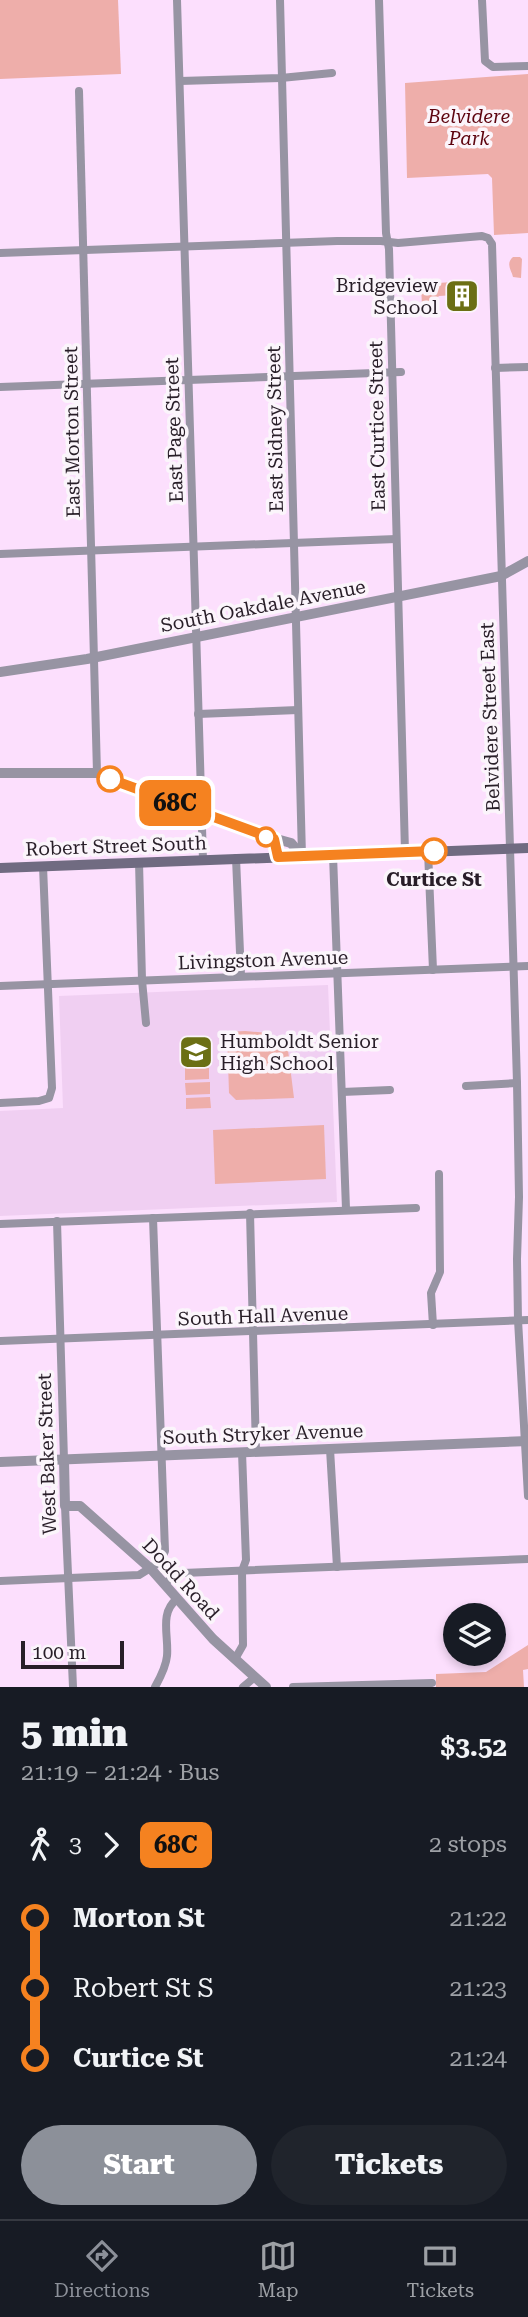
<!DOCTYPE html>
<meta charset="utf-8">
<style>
body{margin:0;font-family:"Roboto Serif",serif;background:#20242c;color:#f1f3f6;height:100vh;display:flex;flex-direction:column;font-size:26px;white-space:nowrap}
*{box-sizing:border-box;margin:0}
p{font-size:23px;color:#9ea1a6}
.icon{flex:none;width:38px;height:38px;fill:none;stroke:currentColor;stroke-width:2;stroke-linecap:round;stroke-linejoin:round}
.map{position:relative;height:1687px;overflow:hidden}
.side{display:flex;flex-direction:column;background:#171b24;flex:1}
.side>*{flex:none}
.badge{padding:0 14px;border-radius:10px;font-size:24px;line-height:46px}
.fabs{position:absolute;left:443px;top:1603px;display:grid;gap:14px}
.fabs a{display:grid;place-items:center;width:63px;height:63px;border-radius:50%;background:#171b24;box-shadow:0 4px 10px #0003;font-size:35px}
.scale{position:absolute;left:21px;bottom:18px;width:103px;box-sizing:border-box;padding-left:7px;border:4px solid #281e28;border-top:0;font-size:19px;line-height:24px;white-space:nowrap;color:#281e28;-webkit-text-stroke:5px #fbf5fb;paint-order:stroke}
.map>.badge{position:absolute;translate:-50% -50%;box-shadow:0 0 0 4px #fff}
.legs{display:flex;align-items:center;gap:10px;height:77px;padding:0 21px;font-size:23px}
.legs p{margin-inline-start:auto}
.overview{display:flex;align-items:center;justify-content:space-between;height:119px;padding:0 21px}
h1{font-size:38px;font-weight:800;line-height:52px}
.cta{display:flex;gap:14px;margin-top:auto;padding:14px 21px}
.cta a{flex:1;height:80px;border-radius:42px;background:#8c9099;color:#fff;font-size:28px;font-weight:800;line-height:80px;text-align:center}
.cta a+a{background:#20242c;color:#f1f3f6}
ul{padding:0 21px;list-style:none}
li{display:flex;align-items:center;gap:24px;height:70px;font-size:26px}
li i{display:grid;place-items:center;width:10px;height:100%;margin:0 9px;background:currentColor}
li i::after{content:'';width:18px;height:18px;margin:-9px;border:5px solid;border-radius:50%;background:#171b24}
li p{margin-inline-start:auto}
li:first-child i{background:linear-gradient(#0000 50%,currentColor 0)}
li:last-child i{background:linear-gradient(currentColor 50%,#0000 0)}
.tabs{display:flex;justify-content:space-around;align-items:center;height:98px;border-top:2px solid #363941;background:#171b24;font-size:19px;color:#9ea1a6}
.tabs a{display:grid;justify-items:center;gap:4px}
.tabs .active{color:#8c9099}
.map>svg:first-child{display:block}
.built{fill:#f0cff2}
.green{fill:#eeaeaa}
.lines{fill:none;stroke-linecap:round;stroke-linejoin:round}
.minor{stroke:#9794a3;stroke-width:8}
.tertiary{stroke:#9794a3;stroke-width:10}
.secondary{stroke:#706b81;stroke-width:10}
.line-1-casing{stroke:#fff;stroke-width:16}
.line-1{stroke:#f58220;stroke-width:10}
.stop-1-dot{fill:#fff;stroke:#f58220;stroke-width:3.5}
.labels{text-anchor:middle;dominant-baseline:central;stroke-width:7;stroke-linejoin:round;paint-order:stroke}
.park-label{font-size:19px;font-style:italic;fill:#5d040f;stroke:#fbf5fb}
.poi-label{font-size:19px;fill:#281e28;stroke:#fbf5fb;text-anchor:end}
.street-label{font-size:19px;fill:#281e28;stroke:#fbf5fb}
.stop-label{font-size:19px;font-weight:bold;fill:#281e28;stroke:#fbf5fb}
</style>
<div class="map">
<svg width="528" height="1687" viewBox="0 0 528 1687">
<rect width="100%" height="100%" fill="#fcdffd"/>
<path class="built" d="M328,985L337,1202L0,1216V1111L63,1108L59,996Z"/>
<g class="green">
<path d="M0,0H118L121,74L0,79Z"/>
<path d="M528,74V233L494,235L492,178L488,174L407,178L405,83Z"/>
<path d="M513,257H520L522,259L521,278L513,277C512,271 505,264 513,257Z"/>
<path d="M454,282L455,295L439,296L434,301V307H422L421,284Z"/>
<path d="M245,1031L270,1033L288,1050L294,1098L236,1100L229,1093L227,1032Z"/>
<path d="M209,1053V1064L185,1065L184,1054Z"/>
<path d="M185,1068H209V1079L185,1080Z"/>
<path d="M210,1082V1094L186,1095L185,1083Z"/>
<path d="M210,1097L211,1108L186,1109V1098Z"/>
<path d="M324,1125L326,1179L215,1184L213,1130Z"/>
<path d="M528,1645V1669L523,1670L524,1687H436V1674L486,1672Z"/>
</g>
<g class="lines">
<g class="minor">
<path d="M177,0L203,860"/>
<path d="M280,0L302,856"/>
<path d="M379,0L386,233L389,249L405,852"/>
<path d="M482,0L485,61L493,67L528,66"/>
<path d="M180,81L281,78L332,73"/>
<path d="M79,91L97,773"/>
<path d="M0,253L337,241H381L398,243L482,236L488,238L492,244L517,1083L519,1197L517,1259L518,1320L528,1496"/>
<path d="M495,368L528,367"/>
<path d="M0,387L401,372"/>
<path d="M0,554L396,539"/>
<path d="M198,714L298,710"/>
<path d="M428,851L433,970"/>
<path d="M333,855L346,1209"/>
<path d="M236,858L241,976"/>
<path d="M139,862L142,980L146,1023"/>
<path d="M0,986L528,966"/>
<path d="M466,1086L517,1083"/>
<path d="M342,1092L390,1090"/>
<path d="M0,1103L39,1101L49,1098L52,1088L43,866"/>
<path d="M250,1213L256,1451"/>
<path d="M57,1221L64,1460"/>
<path d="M0,1224L416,1208"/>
<path d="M433,1325L431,1293L440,1272L439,1174"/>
<path d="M0,1341L528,1320"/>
<path d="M330,1449L337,1567"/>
<path d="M65,1506L73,1687"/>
<path d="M0,1581L139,1575L160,1562L165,1551L153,1218"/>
<path d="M164,1584L174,1576L183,1573L528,1559"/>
<path d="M235,1659L243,1645L242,1571L246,1560L242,1452"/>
<path d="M155,1687C160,1678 166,1667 167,1656C169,1636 159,1613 177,1599"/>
<path d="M243,1687L255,1677"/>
<path d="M293,1687L432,1683"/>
</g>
<g class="tertiary">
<path d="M0,672L87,659L501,576L528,561"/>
<path d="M0,773H97L251,832L291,843L302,856"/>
<path d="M64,1460L65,1506H80L151,1569L213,1639L266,1687"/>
<path d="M0,1462L528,1441"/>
</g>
<path class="secondary" d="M0,868L528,848"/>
</g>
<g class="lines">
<g class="line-1-casing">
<path id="line-1" d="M110,779L274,839L278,857L434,851"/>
</g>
<use href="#line-1" class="line-1"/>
</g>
<defs>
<g id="building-square" transform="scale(1.75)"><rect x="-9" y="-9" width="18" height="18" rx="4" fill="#6b6f14" stroke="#fbf5fb"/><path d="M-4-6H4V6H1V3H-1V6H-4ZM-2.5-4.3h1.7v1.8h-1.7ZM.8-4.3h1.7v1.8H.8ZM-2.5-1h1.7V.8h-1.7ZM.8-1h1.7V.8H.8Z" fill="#fff"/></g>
<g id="school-square" transform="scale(1.75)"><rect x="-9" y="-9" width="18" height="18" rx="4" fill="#6b6f14" stroke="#fbf5fb"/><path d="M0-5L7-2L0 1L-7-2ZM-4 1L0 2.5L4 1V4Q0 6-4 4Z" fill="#fff"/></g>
</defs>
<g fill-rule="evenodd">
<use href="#building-square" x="462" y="296"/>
<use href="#school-square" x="196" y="1052"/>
</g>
<g class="stop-1-dot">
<circle cx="110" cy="779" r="12"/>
<circle cx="266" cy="837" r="9"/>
<circle cx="434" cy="851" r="12"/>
</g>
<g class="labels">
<g class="park-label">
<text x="469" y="116">Belvidere<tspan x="469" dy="22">Park</tspan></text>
</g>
<g class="poi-label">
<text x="438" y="285">Bridgeview<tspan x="438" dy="22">School</tspan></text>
<text x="220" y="1041" text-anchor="start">Humboldt Senior<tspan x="220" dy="22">High School</tspan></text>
</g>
<g class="street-label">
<text transform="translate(377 426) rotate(-91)">East Curtice Street</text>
<text transform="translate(275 429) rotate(-91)">East Sidney Street</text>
<text transform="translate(174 430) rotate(-92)">East Page Street</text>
<text transform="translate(72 432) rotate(-91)">East Morton Street</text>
<text transform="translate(263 606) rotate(-11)">South Oakdale Avenue</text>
<text transform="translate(490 717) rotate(-92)">Belvidere Street East</text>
<text transform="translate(116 846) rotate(-2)">Robert Street South</text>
<text transform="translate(263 960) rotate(-2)">Livingston Avenue</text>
<text transform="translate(263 1316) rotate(-2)">South Hall Avenue</text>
<text transform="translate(263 1434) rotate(-2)">South Stryker Avenue</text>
<text transform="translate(47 1454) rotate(-92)">West Baker Street</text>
<text transform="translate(181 1579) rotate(47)">Dodd Road</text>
</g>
<g class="stop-label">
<text x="434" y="879">Curtice St</text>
</g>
</g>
</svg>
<div class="fabs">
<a><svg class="icon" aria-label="layers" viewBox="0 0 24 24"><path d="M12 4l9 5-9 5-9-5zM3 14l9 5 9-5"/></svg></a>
</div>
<div class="scale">100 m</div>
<b class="badge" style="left:175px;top:803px;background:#f58220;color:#111">68C</b>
</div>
<section class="side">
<div class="overview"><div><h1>5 min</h1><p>21:19 – 21:24 · Bus</p></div><b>$3.52</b></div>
<div class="legs"><svg class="icon" aria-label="walk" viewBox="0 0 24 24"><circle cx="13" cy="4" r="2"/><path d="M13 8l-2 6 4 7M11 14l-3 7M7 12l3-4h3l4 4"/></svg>3<svg class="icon" aria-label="forward" viewBox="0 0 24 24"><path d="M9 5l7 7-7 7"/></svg><b class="badge" style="background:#f58220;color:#111">68C</b><p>2 stops</p></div>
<ul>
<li><i style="color:#f58220"></i><b>Morton St</b><p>21:22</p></li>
<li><i style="color:#f58220"></i><span>Robert St S</span><p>21:23</p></li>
<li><i style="color:#f58220"></i><b>Curtice St</b><p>21:24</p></li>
</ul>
<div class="cta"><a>Start</a><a>Tickets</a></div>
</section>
<nav class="tabs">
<a class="active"><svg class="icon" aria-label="directions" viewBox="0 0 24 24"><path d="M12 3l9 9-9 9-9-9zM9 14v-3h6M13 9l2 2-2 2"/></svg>Directions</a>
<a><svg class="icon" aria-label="map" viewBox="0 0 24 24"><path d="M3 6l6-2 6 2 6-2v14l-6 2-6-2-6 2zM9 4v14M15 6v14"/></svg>Map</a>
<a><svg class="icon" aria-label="tickets" viewBox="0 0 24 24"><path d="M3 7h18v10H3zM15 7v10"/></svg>Tickets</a>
</nav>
